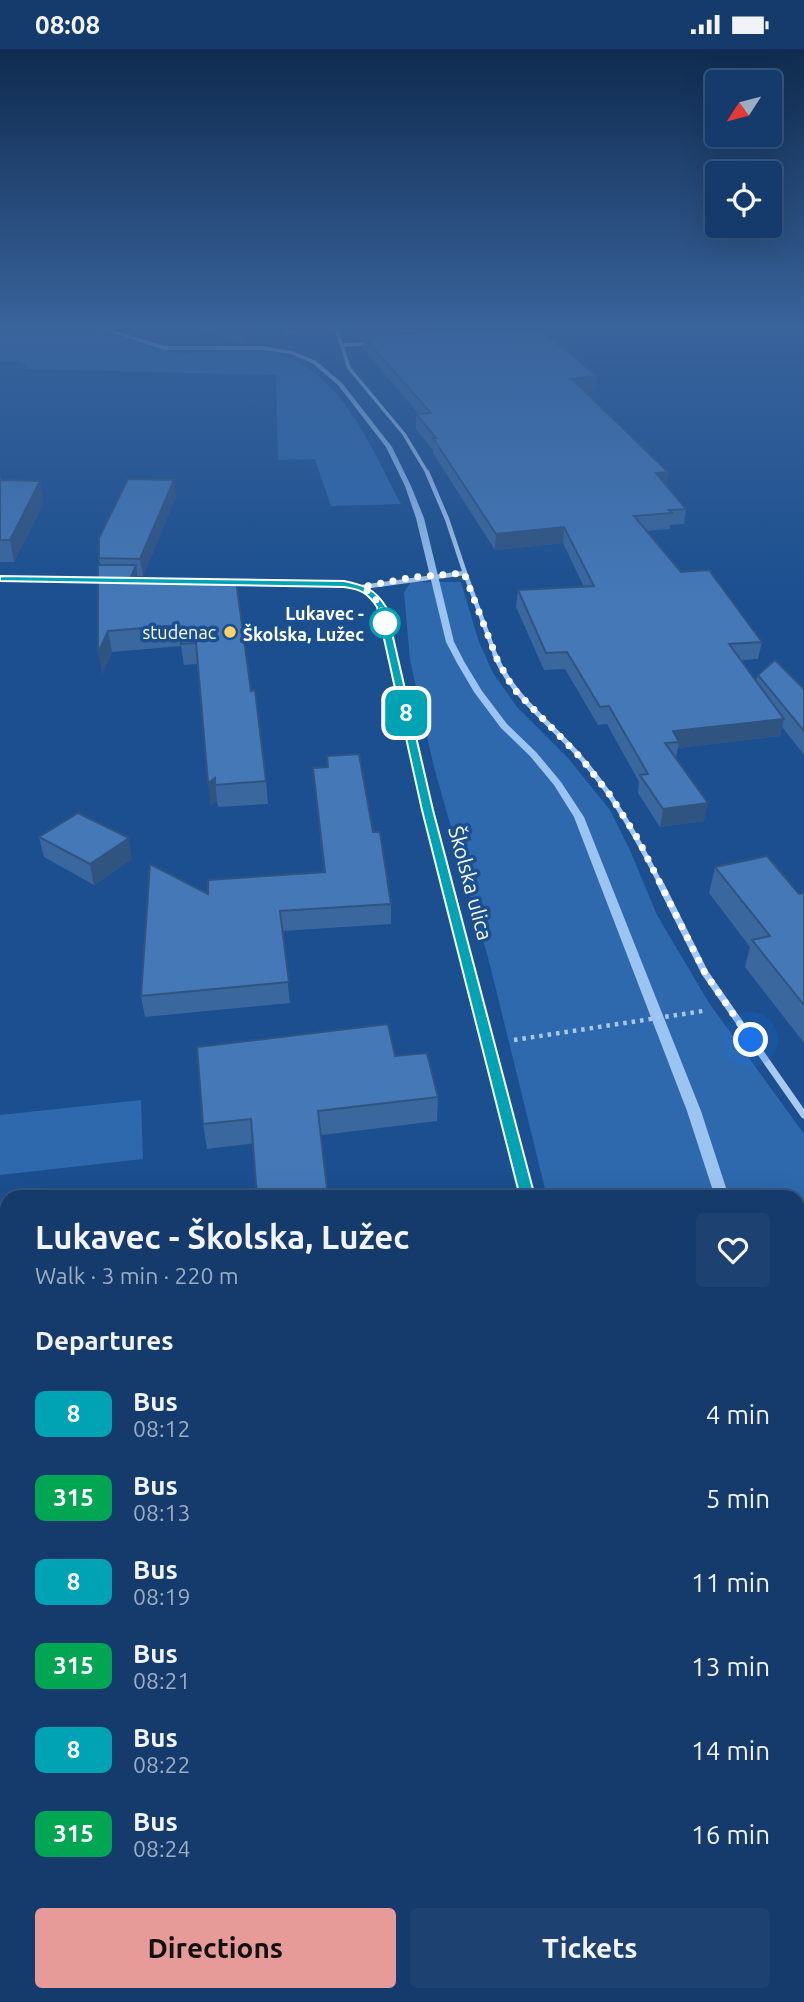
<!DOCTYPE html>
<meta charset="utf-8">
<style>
body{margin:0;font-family:Ubuntu,sans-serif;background:#1d4271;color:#f1f3f6;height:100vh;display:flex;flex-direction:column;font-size:26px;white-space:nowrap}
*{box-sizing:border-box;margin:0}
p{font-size:23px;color:#9dadc1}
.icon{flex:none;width:38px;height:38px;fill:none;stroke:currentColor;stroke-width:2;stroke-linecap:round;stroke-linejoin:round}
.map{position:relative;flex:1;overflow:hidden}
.sheet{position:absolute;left:0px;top:1141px;width:805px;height:812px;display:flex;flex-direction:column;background:#143b6b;border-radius:21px 21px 0 0;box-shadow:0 7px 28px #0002,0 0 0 2px #33557e}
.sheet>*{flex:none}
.badge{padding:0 14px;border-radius:10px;font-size:24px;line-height:46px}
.needle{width:46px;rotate:234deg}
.buttons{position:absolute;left:705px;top:21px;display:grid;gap:14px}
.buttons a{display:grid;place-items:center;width:77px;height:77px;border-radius:7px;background:#143b6b;box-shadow:0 7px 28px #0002,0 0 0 2px #33557e;font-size:35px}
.you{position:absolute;width:35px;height:35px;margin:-18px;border:5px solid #fff;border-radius:50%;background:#1a73e8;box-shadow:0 0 0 10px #1a73e833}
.map>.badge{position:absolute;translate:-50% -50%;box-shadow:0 0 0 4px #fff}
h2{padding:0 35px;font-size:26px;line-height:63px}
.round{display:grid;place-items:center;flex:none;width:74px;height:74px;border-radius:7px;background:#1d4271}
.head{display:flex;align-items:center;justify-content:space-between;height:119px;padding:0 35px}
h1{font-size:33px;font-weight:600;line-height:52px}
.action{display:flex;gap:14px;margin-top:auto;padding:14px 35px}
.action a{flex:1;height:80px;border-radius:7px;background:#e69b98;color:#111;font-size:28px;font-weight:600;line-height:80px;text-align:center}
.action a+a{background:#1d4271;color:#f1f3f6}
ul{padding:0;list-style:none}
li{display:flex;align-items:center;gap:21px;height:84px;padding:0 35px}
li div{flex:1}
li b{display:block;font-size:26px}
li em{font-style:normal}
li .badge{min-width:77px;font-weight:700;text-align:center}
.status{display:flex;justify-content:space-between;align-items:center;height:49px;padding:0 35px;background:#143b6b;direction:ltr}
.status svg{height:19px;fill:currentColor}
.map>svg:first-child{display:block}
.green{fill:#2e69ad}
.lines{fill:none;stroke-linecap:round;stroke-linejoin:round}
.stream{fill:#9cc4f0;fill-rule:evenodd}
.path-far1{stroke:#a9c9ee;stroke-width:4.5;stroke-dasharray:3.5 5;stroke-linecap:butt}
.path{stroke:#a9c9ee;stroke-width:5;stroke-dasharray:4.5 7;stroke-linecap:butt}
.minor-far3{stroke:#a9c9ee;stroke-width:3.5}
.minor-far2{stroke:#a9c9ee;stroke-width:4.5}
.minor-far1{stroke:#a9c9ee;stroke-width:5}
.minor{stroke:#a9c9ee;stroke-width:7}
.tertiary{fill:#a9c9ee;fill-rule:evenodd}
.wall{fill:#3a679d}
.shaded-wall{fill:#305480}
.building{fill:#4478b7;stroke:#305480;stroke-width:2}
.line{fill:#00a3b4;stroke:#fff;stroke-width:2}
.walk{stroke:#fff;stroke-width:7;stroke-dasharray:0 12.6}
.stop-dot{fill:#fff;stroke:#00a3b4;stroke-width:3.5}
.poi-dot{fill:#ffd166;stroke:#1b4f8f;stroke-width:2.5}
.labels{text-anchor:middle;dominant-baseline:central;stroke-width:7;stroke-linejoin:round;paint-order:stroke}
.far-stop-label{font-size:18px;font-weight:bold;fill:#fff;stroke:#1b4f8f;text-anchor:end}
.far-poi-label{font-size:18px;fill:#fff;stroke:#1b4f8f;text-anchor:end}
.street-label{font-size:21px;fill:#fff;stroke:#1b4f8f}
</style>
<div class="status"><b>08:08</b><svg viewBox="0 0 49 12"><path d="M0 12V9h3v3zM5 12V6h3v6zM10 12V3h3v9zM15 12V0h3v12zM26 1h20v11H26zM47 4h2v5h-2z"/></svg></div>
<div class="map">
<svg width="804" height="1953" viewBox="0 0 804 1953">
<rect width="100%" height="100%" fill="#1b4f8f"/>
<g class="green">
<path d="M0,279C29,279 62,275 91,279C117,283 141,299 168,303C199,307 232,299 264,302C337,311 371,398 401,455L331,457L315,410L278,411L276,326L25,320L28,316L19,312H0Z"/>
<path d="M411,533H461L479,593L493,624L517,658L568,709L610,761L629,799L657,866L709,954L804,1085V1953H797L795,1946H798V1148H547L490,916L434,718L410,611L404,543Z"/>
<path d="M141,1051L143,1110L0,1126V1066Z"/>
<path d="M0,1390H7V1570L0,1571Z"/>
<path d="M7,1635V1946H132V1953H0V1636Z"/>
</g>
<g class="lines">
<g class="stream">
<path d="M98,279H107L164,297H262L292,302L316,312L342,334L392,398L411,437L424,469L454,593L465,614L482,642L507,675L536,703L561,733L584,768L701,1062L729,1148H715L687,1062L574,768L554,736L530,707L501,679L474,643L457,614L446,593L416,469L405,437L386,398L338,336L312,314L291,305L262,301H164Z"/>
<path d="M798,1640L804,1642V1681L798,1678Z"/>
</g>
<path class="path-far1" d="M514,991L703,962"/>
<path class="path" d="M798,1201L804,1200"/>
<g class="minor-far3">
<path d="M336,279L349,319L404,385L428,425"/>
<path d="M344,296L369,295"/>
</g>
<g class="minor-far2">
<path d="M465,524L496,608"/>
<path d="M362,538L465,524L447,470L427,423"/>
</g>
<path class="minor-far1" d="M495,606C513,649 552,675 581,709C615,748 639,792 662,838"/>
<path class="minor" d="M661,836L705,924L804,1066"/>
<g class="tertiary">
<path d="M0,528L168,530L172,532L168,534L0,532Z"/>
<path d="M218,531L344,533L369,540L377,547L386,559L432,761L535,1148H521L422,761L378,559L363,543L344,537L221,535L217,533Z"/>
<path d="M751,1946H773L775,1953H753Z"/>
</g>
</g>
<g class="wall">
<path d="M199,279H262L257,292L244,295Z"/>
<path d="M340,279H539L597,327L595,341L585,342L668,423L666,435L686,460L684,475L670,476V480L646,482L681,523L762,593L758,610L741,611L756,632L758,626L804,640V706L782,678L780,687L678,699L676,709L704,772L660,778L638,744L639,733L607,675L598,676L565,620L544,621L516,558L518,541L584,538L563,494L495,501L433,404V401L416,380V365H419L363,300V291H355L345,280L341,281Z"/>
<path d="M0,425L1,431L44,453L14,513H0Z"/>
<path d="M176,447L143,527H138L139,532L251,642L266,732L268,755L218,758L217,752L211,757L197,615L184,616L181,597L112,603L102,625L100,516L99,509Z"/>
<path d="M327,707L373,783L391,855V875L282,882L290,954L145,968L141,947L208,845L324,824L313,719L327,718Z"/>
<path d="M39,788L132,810L94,836L44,808Z"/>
<path d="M715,818L799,845L804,844V994L745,918L750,898L709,844Z"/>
<path d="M395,1007L438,1048L437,1072L207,1100L203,1075Z"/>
</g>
<g class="shaded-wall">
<path d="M257,279H262L257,292L244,295L243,286Z"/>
<path d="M315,279H333V283L282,299L281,289Z"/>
<path d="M417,279H501L417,289Z"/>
<path d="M597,327L595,341L571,344L572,330Z"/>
<path d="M668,423L665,438L656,424Z"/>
<path d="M174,431L176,447L143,527L140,510Z"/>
<path d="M40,432L44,453L14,513L10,491Z"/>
<path d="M564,478L563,494L495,501L496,485Z"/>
<path d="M136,516L139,537L129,533Z"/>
<path d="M108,582L112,603L102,625L98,604Z"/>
<path d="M784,670L780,687L678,699L679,693L673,682Z"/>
<path d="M215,729L217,752L211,757L208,734Z"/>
<path d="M708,754L704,772L660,778L663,760Z"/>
<path d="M129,789L132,810L94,836L90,815Z"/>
</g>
<g class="building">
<path d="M224,279H257L256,282L243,286Z"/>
<path d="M283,279H315L281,289Z"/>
<path d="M353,279H418L355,282Z"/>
<path d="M463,279H539L597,327L572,330L668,423L656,424L686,460L669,461L672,464L634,467L681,523L709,521L762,593L729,595L784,670L673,682L679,693L665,694L708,754L663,760L640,726L648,725L609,657L600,658L567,603L546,604L518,541L594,537L564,478L496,485L433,389H436L416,365L431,364L362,286L417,284Z"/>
<path d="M128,430L174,431L140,510L99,509V489Z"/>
<path d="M0,431L40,432L10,491H0Z"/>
<path d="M98,516H136L129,533L236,531L251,642L255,641L266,732L215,736V729L208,734L196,594L181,595L179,576L108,582L98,604Z"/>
<path d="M775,611L804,640V682L758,626Z"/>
<path d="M359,705L373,783H380L391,855L280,862L289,933L141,947L150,815L208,845V831L325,823L313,719L328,718L327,707Z"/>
<path d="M78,764L129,789L90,815L39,788Z"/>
<path d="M767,807L799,845L804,844V956L752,891L770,887L715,818Z"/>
<path d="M388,975L395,1007L427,1004L438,1048L318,1062L328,1148H257L251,1070L203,1075L197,998Z"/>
</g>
<linearGradient id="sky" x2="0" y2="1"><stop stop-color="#0f2b4f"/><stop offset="0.5" stop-color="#39639b"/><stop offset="1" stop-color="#39639b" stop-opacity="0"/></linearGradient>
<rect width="804" height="553" fill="url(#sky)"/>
<path class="line" d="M0,527L344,532C364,536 375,540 386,558L433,761L535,1148L533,1152H522L520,1148L422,761L377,558C368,544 360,540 344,538L0,532Z"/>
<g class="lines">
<path class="walk" d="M385,574C381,557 377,548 362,538L413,528L464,524L497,610L513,639L581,709L610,746L638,790L705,924L751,991"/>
</g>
<circle class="stop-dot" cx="385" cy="574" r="14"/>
<circle class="poi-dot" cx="230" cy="583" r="7"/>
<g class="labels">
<g class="far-stop-label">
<text x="364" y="564">Lukavec -<tspan x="364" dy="21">Školska, Lužec</tspan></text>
</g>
<g class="far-poi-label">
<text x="216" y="583">studenac</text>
</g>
<g class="street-label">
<text transform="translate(471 834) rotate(75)">Školska ulica</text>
</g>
</g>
</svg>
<div class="buttons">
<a><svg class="needle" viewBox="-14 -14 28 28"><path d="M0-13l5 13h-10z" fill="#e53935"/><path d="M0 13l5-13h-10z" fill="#9dadc1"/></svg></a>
<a><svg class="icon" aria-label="locate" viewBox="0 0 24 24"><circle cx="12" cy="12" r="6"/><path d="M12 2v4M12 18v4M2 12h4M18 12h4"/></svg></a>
</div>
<div class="you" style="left:751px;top:991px"></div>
<b class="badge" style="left:406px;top:664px;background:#00a3b4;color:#fff">8</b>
<section class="sheet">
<div class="head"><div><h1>Lukavec - Školska, Lužec</h1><p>Walk · 3 min · 220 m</p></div><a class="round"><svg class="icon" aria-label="heart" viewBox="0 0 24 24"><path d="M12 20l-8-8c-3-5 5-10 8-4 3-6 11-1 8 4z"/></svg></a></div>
<h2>Departures</h2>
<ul>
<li><span class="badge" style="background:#00a3b4;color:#fff">8</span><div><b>Bus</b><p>08:12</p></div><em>4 min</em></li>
<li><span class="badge" style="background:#00a651;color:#fff">315</span><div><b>Bus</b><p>08:13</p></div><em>5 min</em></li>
<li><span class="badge" style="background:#00a3b4;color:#fff">8</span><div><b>Bus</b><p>08:19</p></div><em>11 min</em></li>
<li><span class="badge" style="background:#00a651;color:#fff">315</span><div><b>Bus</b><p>08:21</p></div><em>13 min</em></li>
<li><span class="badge" style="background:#00a3b4;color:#fff">8</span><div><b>Bus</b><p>08:22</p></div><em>14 min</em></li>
<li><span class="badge" style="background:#00a651;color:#fff">315</span><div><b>Bus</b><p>08:24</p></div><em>16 min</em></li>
</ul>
<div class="action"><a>Directions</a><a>Tickets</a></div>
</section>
</div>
